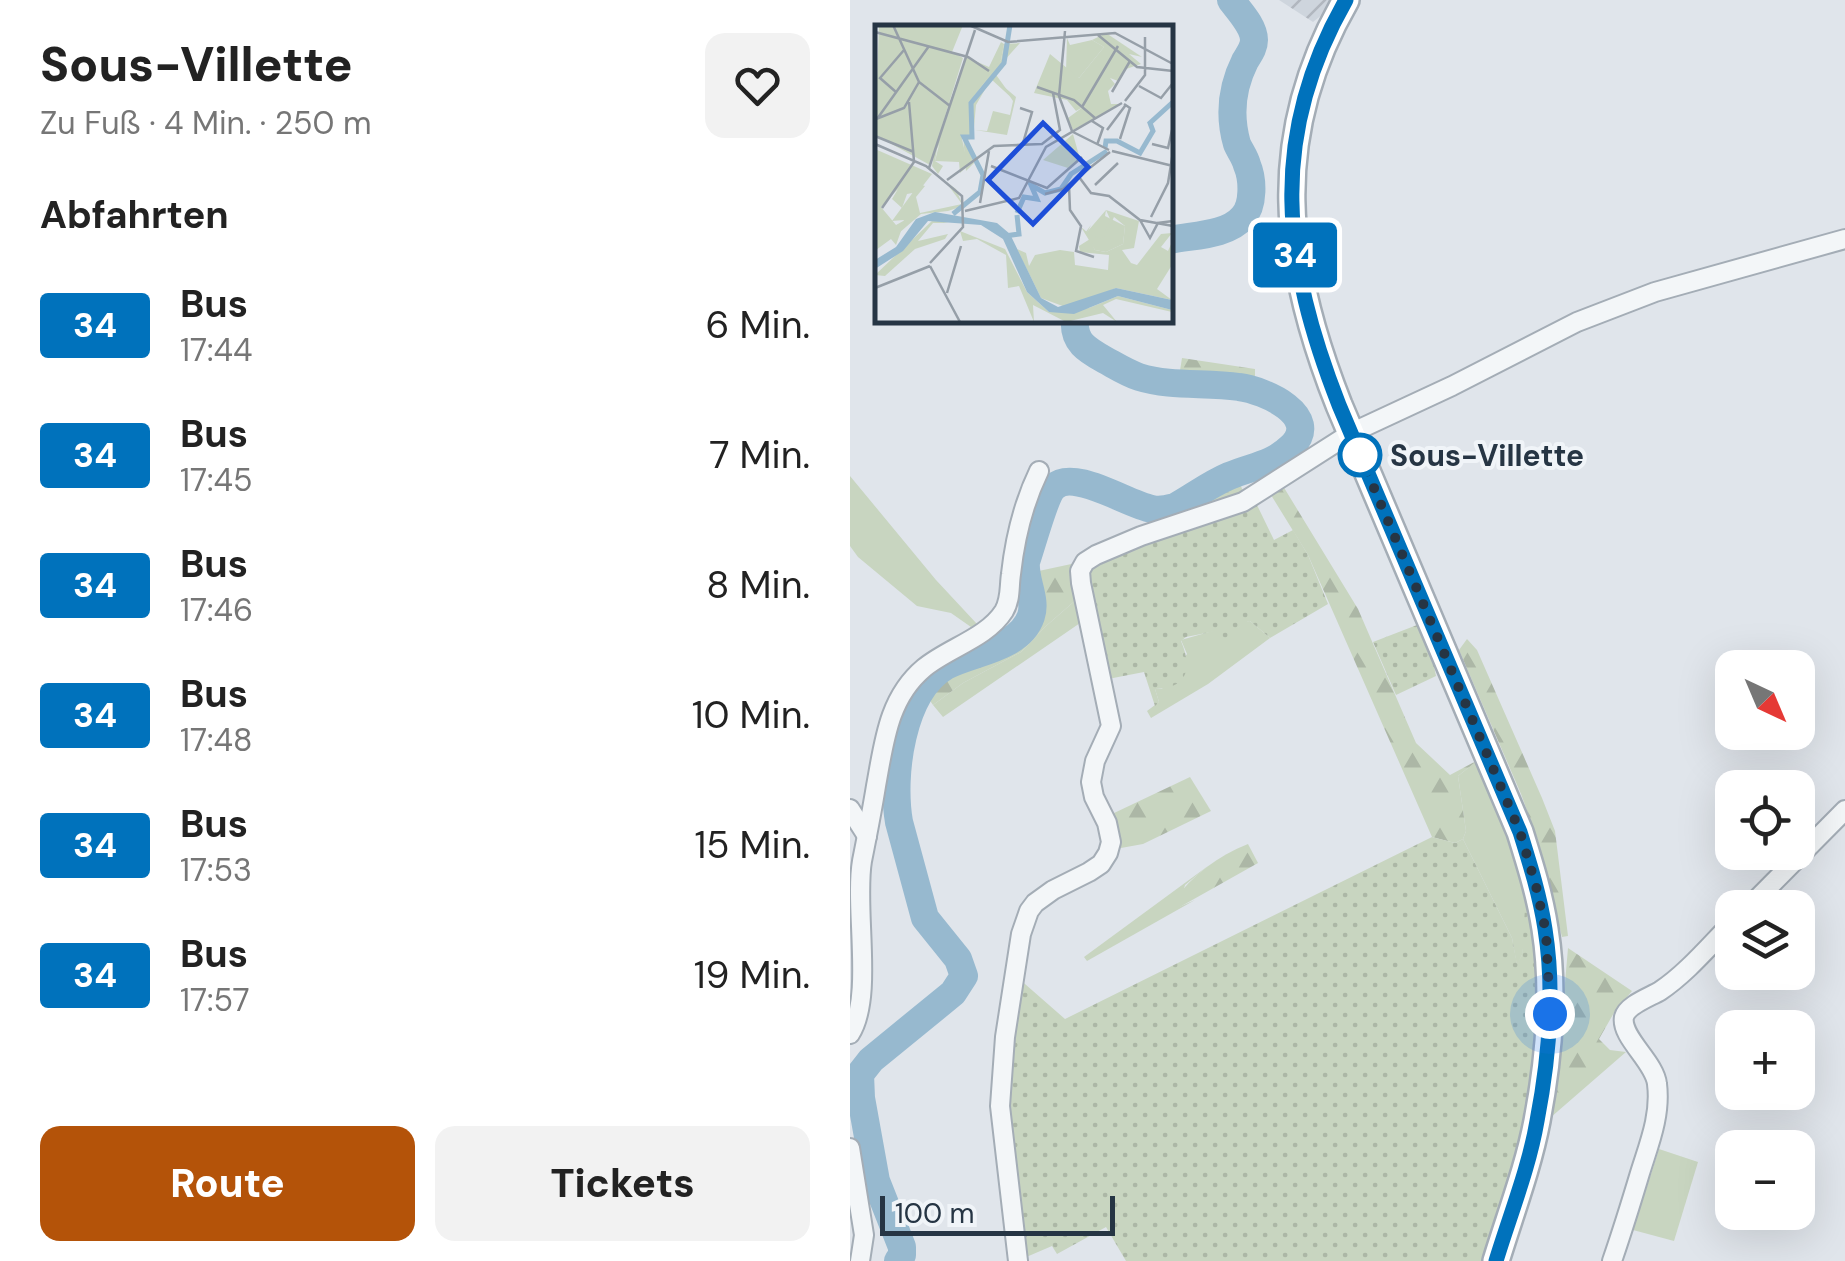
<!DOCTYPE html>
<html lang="de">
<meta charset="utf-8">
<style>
body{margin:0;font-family:"DM Sans",sans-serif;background:#f2f2f2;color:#222;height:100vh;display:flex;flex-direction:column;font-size:38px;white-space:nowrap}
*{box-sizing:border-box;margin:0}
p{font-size:32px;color:#767676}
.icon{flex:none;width:55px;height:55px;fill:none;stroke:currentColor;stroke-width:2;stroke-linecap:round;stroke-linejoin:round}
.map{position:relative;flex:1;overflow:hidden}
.details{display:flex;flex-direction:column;background:#fff;width:850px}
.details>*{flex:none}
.badge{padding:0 20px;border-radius:8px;font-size:35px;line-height:65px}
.needle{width:65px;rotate:136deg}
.tools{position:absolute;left:865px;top:650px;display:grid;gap:20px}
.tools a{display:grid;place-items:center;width:100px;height:100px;border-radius:20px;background:#fff;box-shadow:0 10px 40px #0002;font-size:50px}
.scale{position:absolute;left:30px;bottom:25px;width:235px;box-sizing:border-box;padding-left:10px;border:5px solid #263544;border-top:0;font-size:28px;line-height:35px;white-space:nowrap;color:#263544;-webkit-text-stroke:8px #f0f4f8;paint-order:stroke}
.you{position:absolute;width:50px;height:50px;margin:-25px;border:8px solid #fff;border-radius:50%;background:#1a73e8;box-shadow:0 0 0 15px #1a73e833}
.map>.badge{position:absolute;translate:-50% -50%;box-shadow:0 0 0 5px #fff}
h2{padding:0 40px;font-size:38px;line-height:90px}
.round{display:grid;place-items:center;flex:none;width:105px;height:105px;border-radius:20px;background:#f2f2f2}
.headline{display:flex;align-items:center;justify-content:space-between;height:170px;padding:0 40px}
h1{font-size:48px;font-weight:800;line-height:75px}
.cta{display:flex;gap:20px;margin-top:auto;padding:20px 40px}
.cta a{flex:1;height:115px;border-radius:20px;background:#b45309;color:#fff;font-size:40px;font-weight:800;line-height:115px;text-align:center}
.cta a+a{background:#f2f2f2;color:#222}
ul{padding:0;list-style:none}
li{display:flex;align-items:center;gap:30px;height:130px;padding:0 40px}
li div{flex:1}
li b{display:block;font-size:38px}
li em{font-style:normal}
li .badge{min-width:110px;font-weight:700;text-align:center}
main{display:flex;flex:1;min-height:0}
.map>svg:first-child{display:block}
.industrial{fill:url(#industrial-furrows)}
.grass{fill:#c8d5c0}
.forest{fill:url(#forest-firs)}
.park{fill:url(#park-dots)}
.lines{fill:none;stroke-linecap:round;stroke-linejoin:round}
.river{stroke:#97b9cf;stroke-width:28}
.street-casing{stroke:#a4adb6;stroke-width:22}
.secondary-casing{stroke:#a4adb6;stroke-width:30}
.street{stroke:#f3f6f8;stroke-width:18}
.secondary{stroke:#fff;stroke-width:25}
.line-casing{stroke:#fff;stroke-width:22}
.line{stroke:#0072bc;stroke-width:15}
.walk{stroke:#263544;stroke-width:10;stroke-dasharray:0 18}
.stop-dot{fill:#fff;stroke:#0072bc;stroke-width:5}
.labels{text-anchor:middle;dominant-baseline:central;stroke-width:8;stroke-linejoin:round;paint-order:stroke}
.stop-label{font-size:30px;font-weight:bold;fill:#263544;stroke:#f0f4f8;text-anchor:start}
.inset-river{fill:none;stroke:#97b9cf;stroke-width:5}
.inset-road{fill:none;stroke:#969fa8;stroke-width:2.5}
.view{fill:#1d4ed8;fill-opacity:0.15;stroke:#1d4ed8;stroke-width:5}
.inset-edge{fill:none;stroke:#263544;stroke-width:5}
</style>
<main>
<section class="details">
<div class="headline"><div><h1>Sous-Villette</h1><p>Zu Fuß · 4 Min. · 250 m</p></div><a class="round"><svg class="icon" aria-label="heart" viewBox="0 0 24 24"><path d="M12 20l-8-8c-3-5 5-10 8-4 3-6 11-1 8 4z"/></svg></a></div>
<h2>Abfahrten</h2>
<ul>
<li><span class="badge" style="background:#0072bc;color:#fff">34</span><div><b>Bus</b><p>17:44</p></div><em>6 Min.</em></li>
<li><span class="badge" style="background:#0072bc;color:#fff">34</span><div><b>Bus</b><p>17:45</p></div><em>7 Min.</em></li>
<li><span class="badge" style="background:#0072bc;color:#fff">34</span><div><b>Bus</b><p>17:46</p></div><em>8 Min.</em></li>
<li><span class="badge" style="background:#0072bc;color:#fff">34</span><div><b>Bus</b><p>17:48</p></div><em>10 Min.</em></li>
<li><span class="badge" style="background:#0072bc;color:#fff">34</span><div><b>Bus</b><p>17:53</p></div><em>15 Min.</em></li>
<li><span class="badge" style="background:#0072bc;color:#fff">34</span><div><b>Bus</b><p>17:57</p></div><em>19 Min.</em></li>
</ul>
<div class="cta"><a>Route</a><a>Tickets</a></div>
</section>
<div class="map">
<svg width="995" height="1261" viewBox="0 0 995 1261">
<defs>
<pattern id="industrial-furrows" width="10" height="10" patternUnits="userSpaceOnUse" patternTransform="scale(2.5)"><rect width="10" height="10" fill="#ced5dd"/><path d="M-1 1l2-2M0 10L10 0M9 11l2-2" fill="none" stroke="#b1b7bf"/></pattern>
<pattern id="forest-firs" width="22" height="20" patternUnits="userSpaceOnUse" patternTransform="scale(2.5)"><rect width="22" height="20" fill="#c8d5c0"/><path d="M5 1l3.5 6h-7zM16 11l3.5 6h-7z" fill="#acb7a6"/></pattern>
<pattern id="park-dots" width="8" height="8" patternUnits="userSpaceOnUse" patternTransform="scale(2.5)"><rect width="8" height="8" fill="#c8d5c0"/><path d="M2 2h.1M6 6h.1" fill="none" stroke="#acb7a6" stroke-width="1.8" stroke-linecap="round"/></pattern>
</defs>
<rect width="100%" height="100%" fill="#e0e5eb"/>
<path class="industrial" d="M429,0H481L473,14L463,22Z"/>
<g class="grass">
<path d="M0,476L86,580L127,624L121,627L101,613L67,606L8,557L0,546Z"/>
<path d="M227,599L233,621L93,717L83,705L113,683L171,652L196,626Z"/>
<path d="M400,621L420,638L358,684L301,718L297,711L309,702L305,689H312L337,654L331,640L366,630H386L393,622Z"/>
<path d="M628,760L661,842L679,908L672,955L667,966L662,938L613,839L616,831L608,776Z"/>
<path d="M358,866L335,885L329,907L345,900L237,961L234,957Z"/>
<path d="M809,1149L848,1162L824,1241L783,1230Z"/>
</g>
<g class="forest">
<path d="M332,358L405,369V391L388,387L328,383Z"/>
<path d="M388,479L395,496L318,523L314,514Z"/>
<path d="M433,486L508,609L566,743L600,775L628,760L608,776L616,831L613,839L605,843L582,837L458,555L421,495Z"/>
<path d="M226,563L227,599L196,626L171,652L113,683L83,705L76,695C84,687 93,674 104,669C136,654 191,650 189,603C188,592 188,582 184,572Z"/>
<path d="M617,639L627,650L692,798L705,831L718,936L712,937L689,843L671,794L609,650Z"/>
<path d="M340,777L361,811L293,844L271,848L262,814Z"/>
<path d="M398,844L408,863L328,908L324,901C342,875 368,856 398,844Z"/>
<path d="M718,948L782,991L765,1011L749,1039L760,1050L776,1052L700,1118L708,1064Z"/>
</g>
<g class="park">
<path d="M407,505L424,540L443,530L458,555L478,604L420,638L400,621C392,623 387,627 385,636L378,641L372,640L366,631L336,637L331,641C342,667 339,688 305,689L309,702L305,706L294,672L258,679L238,573L242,566L275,549Z"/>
<path d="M567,625L583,661L586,676L546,695L523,642Z"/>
<path d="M582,837L605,843L613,839L662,938L667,964L672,955L675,908H679C687,969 691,1031 680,1092C669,1149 649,1205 632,1261H276L256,1227L207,1254L202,1246L174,1258L158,1104L167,977L215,1019Z"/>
</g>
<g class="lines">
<g class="river">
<path d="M320,240C342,235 377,236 393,217C404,205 403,179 397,165C395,157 390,151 387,144C379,116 382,87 395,61C399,54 404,48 404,40C404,26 389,11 381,0"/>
<path d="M48,1261L52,1255V1247L26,1181L11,1098L10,1074L21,1060L103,993L114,976L108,959L75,918L49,822C41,776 51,692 96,666C122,652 170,649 181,616C187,599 174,580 176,562C181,548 195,495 204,487C224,468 278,505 302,509C310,511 317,509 325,507C343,497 360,484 379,476C402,466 421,466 441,447C473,416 414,390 389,387C356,382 321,387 289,377C277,373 266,366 255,360C237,350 223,342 225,320"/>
</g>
<g class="street-casing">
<g id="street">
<path d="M0,809L17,836"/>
<path d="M898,908L995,810"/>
<path d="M0,1034C24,997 4,908 12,861C17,836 22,811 26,786C34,743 38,698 74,668C98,648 137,638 154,611C161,599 159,587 161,574C165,538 173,504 189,471"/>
<path d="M0,1148L14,1235L10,1261"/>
<path d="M168,1261L150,1106L155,1037L171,934L179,911L185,903L203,890L239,872L251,864L258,853L261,842L257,823L244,797L241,782L245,761L261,726L231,583L230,571L235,562L246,555L291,536L393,502L501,433L602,386L727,322L805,292L995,239"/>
<path d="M762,1261C772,1232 781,1203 790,1173C799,1144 811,1115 807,1084C805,1062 770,1037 774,1017C777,1005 800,997 810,991C837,973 860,945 882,923"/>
</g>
</g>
<g class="secondary-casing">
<path id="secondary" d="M496,0C417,137 433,264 489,405L670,832C680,864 690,896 695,929C705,992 699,1058 687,1121C678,1168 660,1215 646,1261"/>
</g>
<use href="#street" class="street"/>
<use href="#secondary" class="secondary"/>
</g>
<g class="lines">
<g class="line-casing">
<path id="line" d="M496,0C417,138 433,262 489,405L670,832C680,864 690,896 695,929C705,991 699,1059 687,1121C679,1168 660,1215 646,1261"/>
</g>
<use href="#line" class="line"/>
<path class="walk" d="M510,455L670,832L686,886L696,932L700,1014"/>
</g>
<circle class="stop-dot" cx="510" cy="455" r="20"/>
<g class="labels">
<g class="stop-label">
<text x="540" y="455">Sous-Villette</text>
</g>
</g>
<g transform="translate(25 25)">
<rect width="298" height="298" fill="#e0e5eb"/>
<path d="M192,13L195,20L217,15L229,22L204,53L191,46ZM126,17L129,19L126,35L95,77L96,112L87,114L93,141L85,148L84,137L60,136L65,116L91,32L114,42ZM70,156L81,164L88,181L73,186L46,189L24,208L29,195L17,196L44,159L50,161L41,172L45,188L87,179ZM231,185L230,191L250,201L248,219L231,227L220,225L206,202L212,207Z" fill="#c8d5c0"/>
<path d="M145,18L119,47L140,76L116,54L101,80L98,113L90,116L99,138L91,146L88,110L95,109V78L115,49L91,33L75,96L62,124L60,136L68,141L63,149L57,141L61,118L91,31L114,46L126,35L129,19ZM231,185L264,196L259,223L247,225L256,238L262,240L286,209L297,208L286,222L293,226L297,217V240L282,264L297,275L241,263L193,283L166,273L142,224L151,228L154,241L160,230L185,225L199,227L200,240L233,245L234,230L205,227L204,221L215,214L220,225L231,227L248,219L250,201L239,192L228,215L210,208L216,200L212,208L227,213L235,194ZM58,195L74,198H58L43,216L73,209L70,214L40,224L10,251L0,250ZM85,206L130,224L152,267L174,287L214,283L243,271L297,285V287L241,274L228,280L242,297L228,288L191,297L158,280L159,297L144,261L133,263L131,230L102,214L88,216Z" fill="#c8d5c0"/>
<path d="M4,0H88L77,27L88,33L55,140L0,110ZM231,8L267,32L254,29L266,39L251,44L243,56L235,53L240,59L233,66L236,79H245L198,105L193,93L208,82L201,86L192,75L159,68L175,29L204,53L229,22L217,15ZM128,61L141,72L132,110L100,105L112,106L118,86L135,90L138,76ZM198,109L205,134L193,143L168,135ZM0,124L57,149L43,167L32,169L27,183L17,174L23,164L6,182L21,200L30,195L21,220L16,214L1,225Z" fill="#c8d5c0"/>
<path d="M60,187L122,198L135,209L166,273L183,282L241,263L297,275V285L243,271L199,289L174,287L152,267L128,214L106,200L53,196L28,226L0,244V235L21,222L41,194Z" fill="#97b9cf"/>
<path class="inset-river" d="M230,123L231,116H242L265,128L278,106L275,98L298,77M142,188L149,172L162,174L156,160L170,168L186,164L196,149L232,126M78,189L105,167L108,150L89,112H97L96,78L129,38L135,0M130,211L144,209L142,190"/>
<path class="inset-road" d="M18,0L44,57L75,81M94,0L133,17L240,8L298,39M190,6L184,71L197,106M0,7L93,32L114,46M223,10L262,42L298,46M264,61L286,73L298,58M162,62L199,75L220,93M21,67L5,53L29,25M237,67L255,36M250,76L270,50V12M34,77L39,136M207,82L243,21M145,83L157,87L148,118M1,94L29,83L44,57M2,94L54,21M217,96L228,103L222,120M232,105L250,81M198,107L234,125M0,111L39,127M245,114L255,83L249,79M0,119L51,141L87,171L88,202L55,238M277,119L293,123L297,105M237,126L298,141M116,141L172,163L207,132M54,143L100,5M204,152L216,168L234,171L265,195L298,201M72,155L119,121L167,119L185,105L178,68M194,160L195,185L206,201L201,226L219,232M220,160L243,138M170,169L188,164L235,127M105,178L114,126M7,183L39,137M90,186L144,173L171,122L247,78M276,192L293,158L298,127M265,195L275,213L283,198L298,196M55,241L85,297M0,263L55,241M72,268L86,221"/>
<path class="view" d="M168,98L213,142L158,199L113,155Z"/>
<rect width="298" height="298" class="inset-edge"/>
</g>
</svg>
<div class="tools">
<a><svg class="needle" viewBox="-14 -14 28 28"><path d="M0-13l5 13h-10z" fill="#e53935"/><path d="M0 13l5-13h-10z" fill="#767676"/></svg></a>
<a><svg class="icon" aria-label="locate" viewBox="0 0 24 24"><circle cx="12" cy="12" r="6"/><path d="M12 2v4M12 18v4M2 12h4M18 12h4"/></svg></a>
<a><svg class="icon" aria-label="layers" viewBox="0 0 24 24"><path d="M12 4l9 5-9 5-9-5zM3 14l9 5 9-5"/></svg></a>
<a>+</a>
<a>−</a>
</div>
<div class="scale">100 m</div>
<div class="you" style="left:700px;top:1014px"></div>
<b class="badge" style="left:445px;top:255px;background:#0072bc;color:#fff">34</b>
</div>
</main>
